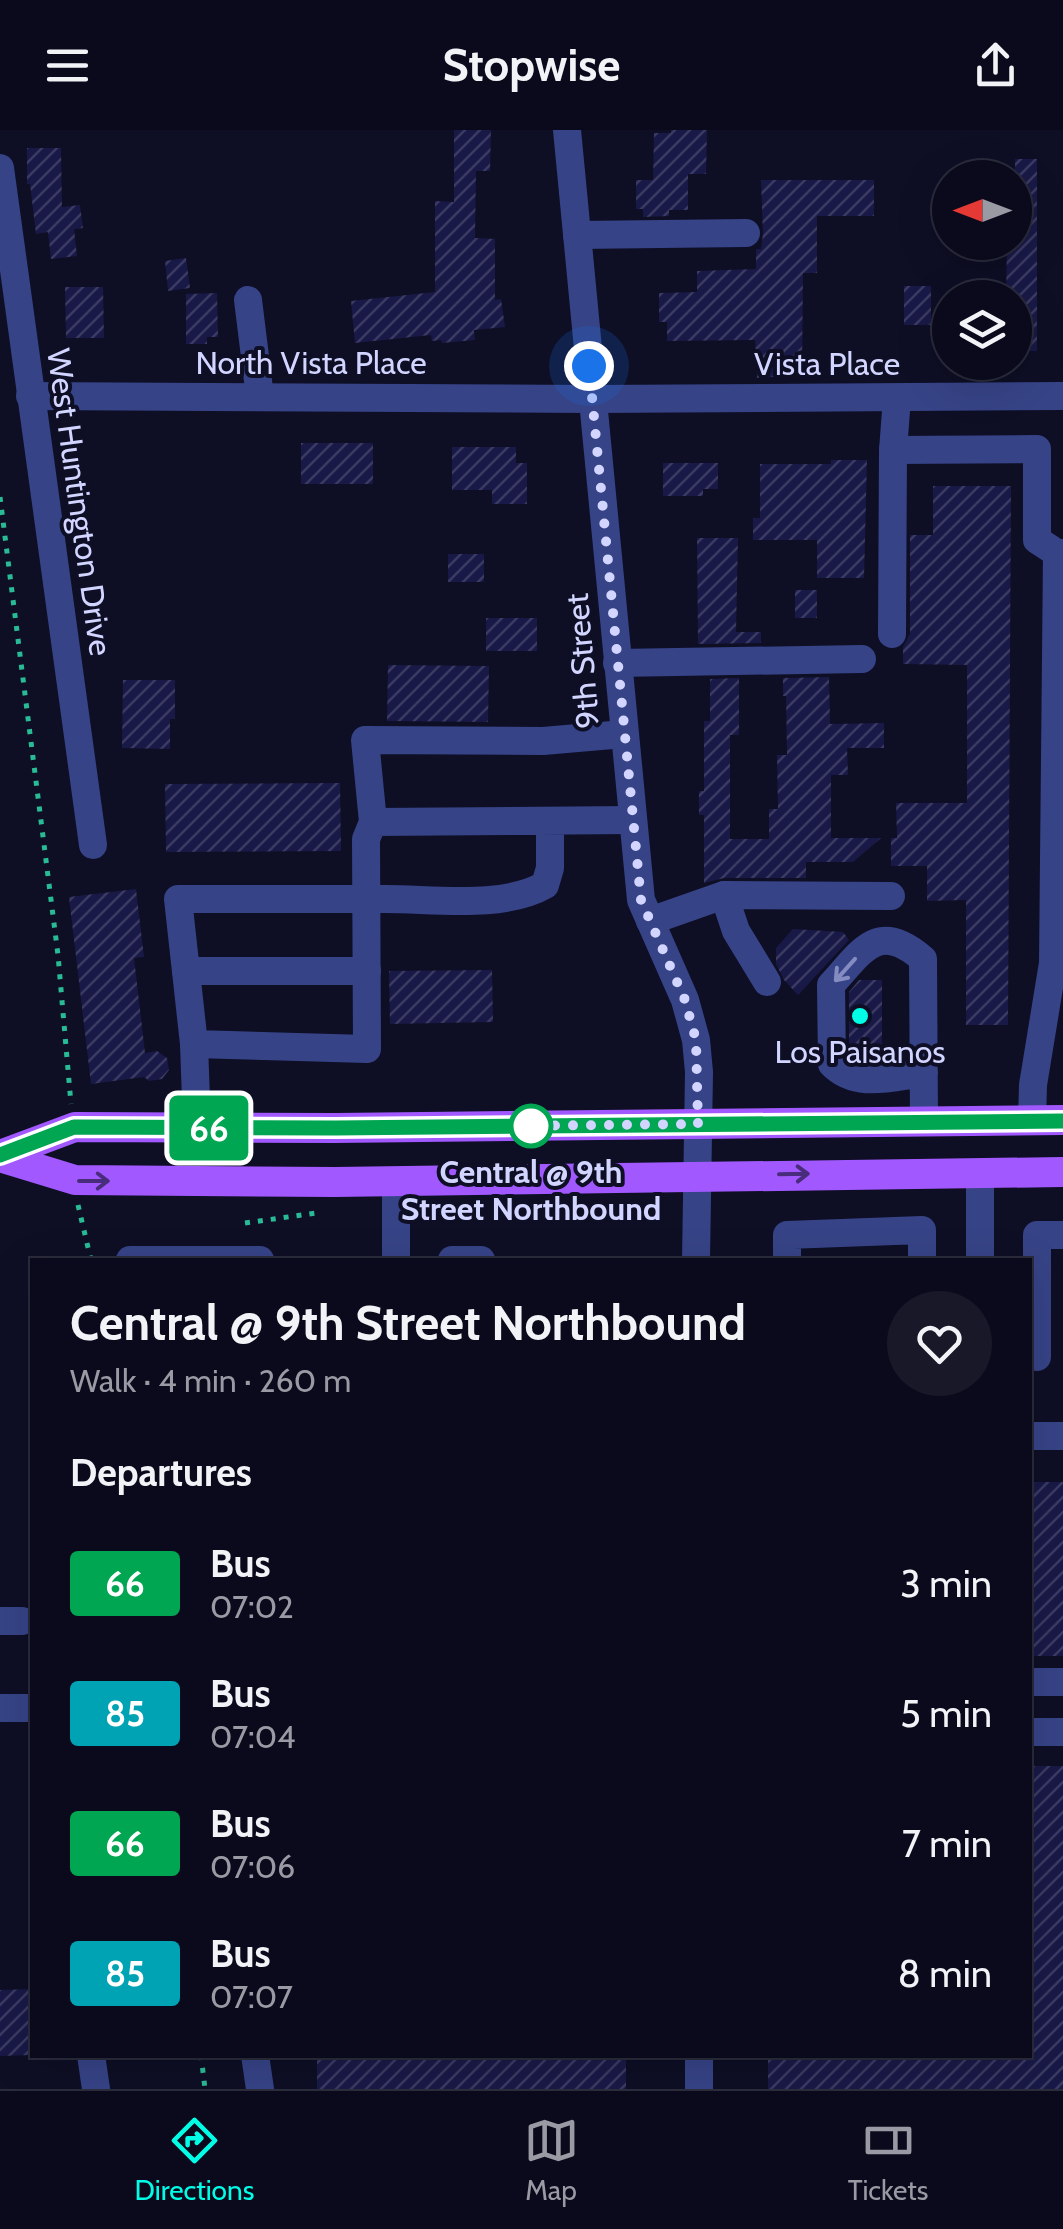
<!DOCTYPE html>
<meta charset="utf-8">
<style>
body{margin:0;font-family:Cabin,sans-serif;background:#181829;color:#f1f3f6;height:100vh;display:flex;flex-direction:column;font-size:38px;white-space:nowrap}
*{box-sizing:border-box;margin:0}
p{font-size:32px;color:#999aa3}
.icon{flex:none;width:55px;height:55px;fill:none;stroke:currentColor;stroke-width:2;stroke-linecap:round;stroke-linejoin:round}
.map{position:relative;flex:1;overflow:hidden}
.drawer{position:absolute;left:30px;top:1128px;width:1002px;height:800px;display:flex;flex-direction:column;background:#0a0a1c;border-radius:0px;box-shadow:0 10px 40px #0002,0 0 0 2px #2a2b3b}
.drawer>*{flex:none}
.badge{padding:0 20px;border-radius:8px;font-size:35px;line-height:65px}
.needle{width:65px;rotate:270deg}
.controls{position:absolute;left:932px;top:30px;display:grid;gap:20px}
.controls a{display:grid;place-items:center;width:100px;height:100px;border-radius:50%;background:#0a0a1c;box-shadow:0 10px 40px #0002,0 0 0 2px #2a2b3b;font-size:50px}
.you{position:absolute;width:50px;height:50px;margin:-25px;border:8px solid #fff;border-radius:50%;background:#1a73e8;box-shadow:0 0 0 15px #1a73e833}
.map>.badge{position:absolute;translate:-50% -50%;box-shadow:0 0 0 5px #fff}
h2{padding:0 40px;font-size:38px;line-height:90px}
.round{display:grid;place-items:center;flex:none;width:105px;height:105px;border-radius:52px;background:#181829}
.summary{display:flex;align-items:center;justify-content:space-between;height:170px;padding:0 40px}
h1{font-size:48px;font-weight:700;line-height:75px}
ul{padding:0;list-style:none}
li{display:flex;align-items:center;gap:30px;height:130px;padding:0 40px}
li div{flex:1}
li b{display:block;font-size:38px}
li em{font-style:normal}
li .badge{min-width:110px;font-weight:700;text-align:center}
header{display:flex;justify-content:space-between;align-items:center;height:130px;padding:0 40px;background:#0a0a1c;font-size:45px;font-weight:700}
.menu{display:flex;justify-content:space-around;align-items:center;height:140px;border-top:2px solid #2a2b3b;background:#0a0a1c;font-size:28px;color:#999aa3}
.menu a{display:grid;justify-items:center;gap:5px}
.menu .selected{color:#00fde5}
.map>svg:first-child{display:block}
.building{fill:url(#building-hatch)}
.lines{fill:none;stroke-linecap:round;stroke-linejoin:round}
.path{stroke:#29bb96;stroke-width:5;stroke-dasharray:5 8;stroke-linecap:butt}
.minor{stroke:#364386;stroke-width:28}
.major{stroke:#a159ff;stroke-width:30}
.oneway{stroke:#848cc2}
.oneway2{stroke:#492c7c}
.line-casing{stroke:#fff;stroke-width:22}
.line{stroke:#00a651;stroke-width:15}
.walk{stroke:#d2d5ff;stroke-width:10;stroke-dasharray:0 18}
.poi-dot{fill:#00fde5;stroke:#0e0e25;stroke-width:4}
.stop-dot{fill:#fff;stroke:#00a651;stroke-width:5}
.labels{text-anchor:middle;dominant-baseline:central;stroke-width:8;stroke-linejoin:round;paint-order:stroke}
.street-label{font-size:32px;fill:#d2d5ff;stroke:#0e0e25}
.poi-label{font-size:32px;fill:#d2d5ff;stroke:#0e0e25}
.stop-label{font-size:32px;font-weight:bold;fill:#d2d5ff;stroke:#0e0e25}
</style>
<header><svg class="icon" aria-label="menu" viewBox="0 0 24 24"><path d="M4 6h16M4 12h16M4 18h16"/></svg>Stopwise<svg class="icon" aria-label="share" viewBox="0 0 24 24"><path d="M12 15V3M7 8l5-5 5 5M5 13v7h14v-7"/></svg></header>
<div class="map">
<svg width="1063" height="1959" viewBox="0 0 1063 1959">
<defs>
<pattern id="building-hatch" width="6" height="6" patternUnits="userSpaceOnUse" patternTransform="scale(2.5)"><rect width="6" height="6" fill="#191947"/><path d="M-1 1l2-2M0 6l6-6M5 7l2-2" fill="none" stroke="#3a3a63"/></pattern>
</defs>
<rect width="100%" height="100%" fill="#0e0e25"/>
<g class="building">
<path d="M454,0H491L490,41H476L475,108L495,109V170L501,169L505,197L474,200L475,210L442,213L441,210L432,211L431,205L355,213L351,171L435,162V71L454,72Z"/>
<path d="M671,0H707L706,44H688V80H669V86L643,87V79H636V50H653L654,3H671Z"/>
<path d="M27,18H61L62,77L80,75L83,98L74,99L77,126L51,129L48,102L36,104L30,54H27Z"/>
<path d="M1015,29H1037V221H1015V168H1006L1007,112H1015Z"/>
<path d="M761,50H874V86H817V143H803L802,245L757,248L755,210L667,211V192H659V163L697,162V141L756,139V119H761L763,104Z"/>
<path d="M186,128L190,158L168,161L165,131Z"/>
<rect x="904" y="156" width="27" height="39"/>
<path d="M65,157H103L104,208H66Z"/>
<path d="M217,163L218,207H207V214H186V164Z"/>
<rect x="301" y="313" width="72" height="41"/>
<path d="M452,317H516V333H527V374H492V360H452Z"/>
<path d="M831,330H867L864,448H817V410H753V388H760V334H831Z"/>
<path d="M663,333H718V359H703V366H663Z"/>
<path d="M933,356H1011L1008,895H966V770L927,771V736H891V708H897L896,673H967V535L903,534V517L910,504V405H933Z"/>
<path d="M697,408H738L736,502H761V513L698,514Z"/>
<rect x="448" y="424" width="36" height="28"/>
<rect x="795" y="460" width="22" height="28"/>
<rect x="486" y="488" width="51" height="33"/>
<path d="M388,535L489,536L488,592L387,591Z"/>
<path d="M829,547L830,594L884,593V618H847L848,645H831V708H881L853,732H806V748H724L704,753V685H699V661H704V591H710V549L739,548V605H730V709H769V679H778L777,625H787L786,566H783V548Z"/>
<path d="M123,550H175V589H170V619L122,618Z"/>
<path d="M340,653L341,721L166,722L165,654Z"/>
<path d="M136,759L144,827L134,828L145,923L157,921L167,928L169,940L162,949L149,951L144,947L91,954L69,767Z"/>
<path d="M793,799L843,802L849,810L798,865L784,850L776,834V818Z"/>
<path d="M492,840L493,892L390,894L389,841Z"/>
<path d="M859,850H882V922H849V862Z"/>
<rect x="1030" y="1352" width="33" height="174"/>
<path d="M1030,1636H1063V1959H768V1925H1030Z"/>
<path d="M32,1859V1925L0,1926V1860Z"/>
<rect x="317" y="1925" width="309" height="34"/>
</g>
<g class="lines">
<g class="path">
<path d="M0,367L58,825L71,974"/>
<path d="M78,1075L91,1130"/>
<path d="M245,1093L316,1083V1079"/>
<path d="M201,1925L205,1959"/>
</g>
<g class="minor">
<path d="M567,0L641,770L685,870L696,910L699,942L696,1130"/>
<path d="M0,38L93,715"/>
<path d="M577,105L746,103"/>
<path d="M248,170L260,267"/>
<path d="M30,266L592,269L1063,266"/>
<path d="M893,320L1037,319V410L1057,423H1063"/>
<path d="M892,504L893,320L897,268"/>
<path d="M617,533L862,529"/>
<path d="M550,691V738L545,755C503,779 435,769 386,769C317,769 247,769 178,769L194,914L367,919L366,709L373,692L632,690"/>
<path d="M373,692L365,610L543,611L624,604"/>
<path d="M650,791L724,765"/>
<path d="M1053,833L1057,423"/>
<path d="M186,841H367"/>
<path d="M767,852L736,801L724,765L891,766"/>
<path d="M194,914L197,998"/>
<path d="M924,943C891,947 857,959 832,934L831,855C863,820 878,790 923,829L924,991"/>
<path d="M1032,991L1033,955L1053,833L1063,834"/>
<path d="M980,1043V1130"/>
<path d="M396,1051V1130"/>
<path d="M130,1130H260"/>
<path d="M452,1130H481"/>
<path d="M787,1130V1105L922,1100V1130"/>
<path d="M1037,1227V1105H1063"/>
<path d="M1030,1306H1063"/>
<path d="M0,1491H22"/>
<path d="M1030,1552H1063"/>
<path d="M0,1578H32"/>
<path d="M1030,1602H1063"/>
<path d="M91,1925L96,1959"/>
<path d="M255,1925L260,1959"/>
<path d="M699,1925V1959"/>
</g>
<g class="major">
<path d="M0,1025L75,997L335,998L1063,990"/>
<path d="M0,1027L75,1050L335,1052L1063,1042"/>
</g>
</g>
<defs><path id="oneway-shaft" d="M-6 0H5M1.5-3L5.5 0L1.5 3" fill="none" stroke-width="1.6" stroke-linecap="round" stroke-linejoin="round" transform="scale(2.5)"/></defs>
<use class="oneway" href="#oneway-shaft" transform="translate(845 840) rotate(132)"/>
<g class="oneway2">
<use href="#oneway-shaft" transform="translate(794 1044) rotate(-1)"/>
<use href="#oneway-shaft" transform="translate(94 1051)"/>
</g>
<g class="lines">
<g class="line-casing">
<path id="line" d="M0,1025L74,997L335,998L1063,991"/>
</g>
<use href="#line" class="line"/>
<path class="walk" d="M531,996H516L698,994L696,910L685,870L641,770L589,236"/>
</g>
<circle class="poi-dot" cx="860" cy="886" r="10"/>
<circle class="stop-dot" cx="531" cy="996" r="20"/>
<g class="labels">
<g class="street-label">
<text x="311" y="232">North Vista Place</text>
<text x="827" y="233">Vista Place</text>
<text transform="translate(80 372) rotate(82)">West Huntington Drive</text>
<text transform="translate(582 531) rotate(-95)">9th Street</text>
</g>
<g class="poi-label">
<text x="860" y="921">Los Paisanos</text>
</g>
<g class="stop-label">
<text x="531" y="1041">Central @ 9th<tspan x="531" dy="37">Street Northbound</tspan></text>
</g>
</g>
</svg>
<div class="controls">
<a><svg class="needle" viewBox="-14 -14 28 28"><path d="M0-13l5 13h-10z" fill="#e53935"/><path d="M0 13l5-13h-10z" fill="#999aa3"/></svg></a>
<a><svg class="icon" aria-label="layers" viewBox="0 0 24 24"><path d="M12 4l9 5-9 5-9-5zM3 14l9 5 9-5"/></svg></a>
</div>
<div class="you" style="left:589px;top:236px"></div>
<b class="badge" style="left:209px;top:998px;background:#00a651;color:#fff">66</b>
<section class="drawer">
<div class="summary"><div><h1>Central @ 9th Street Northbound</h1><p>Walk · 4 min · 260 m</p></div><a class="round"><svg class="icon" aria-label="heart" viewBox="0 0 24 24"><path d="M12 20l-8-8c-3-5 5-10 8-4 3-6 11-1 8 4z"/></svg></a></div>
<h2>Departures</h2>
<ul>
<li><span class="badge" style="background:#00a651;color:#fff">66</span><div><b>Bus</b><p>07:02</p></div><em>3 min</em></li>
<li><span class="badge" style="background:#00a3b4;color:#fff">85</span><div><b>Bus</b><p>07:04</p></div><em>5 min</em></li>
<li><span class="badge" style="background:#00a651;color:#fff">66</span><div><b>Bus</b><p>07:06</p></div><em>7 min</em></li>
<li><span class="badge" style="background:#00a3b4;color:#fff">85</span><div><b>Bus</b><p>07:07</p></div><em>8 min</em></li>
</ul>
</section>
</div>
<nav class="menu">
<a class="selected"><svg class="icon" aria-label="directions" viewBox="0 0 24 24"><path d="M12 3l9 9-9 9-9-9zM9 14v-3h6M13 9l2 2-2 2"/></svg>Directions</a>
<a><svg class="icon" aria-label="map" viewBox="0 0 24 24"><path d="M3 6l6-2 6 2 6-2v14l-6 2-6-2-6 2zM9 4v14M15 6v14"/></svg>Map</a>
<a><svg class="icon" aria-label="tickets" viewBox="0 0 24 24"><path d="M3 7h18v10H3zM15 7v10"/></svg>Tickets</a>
</nav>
